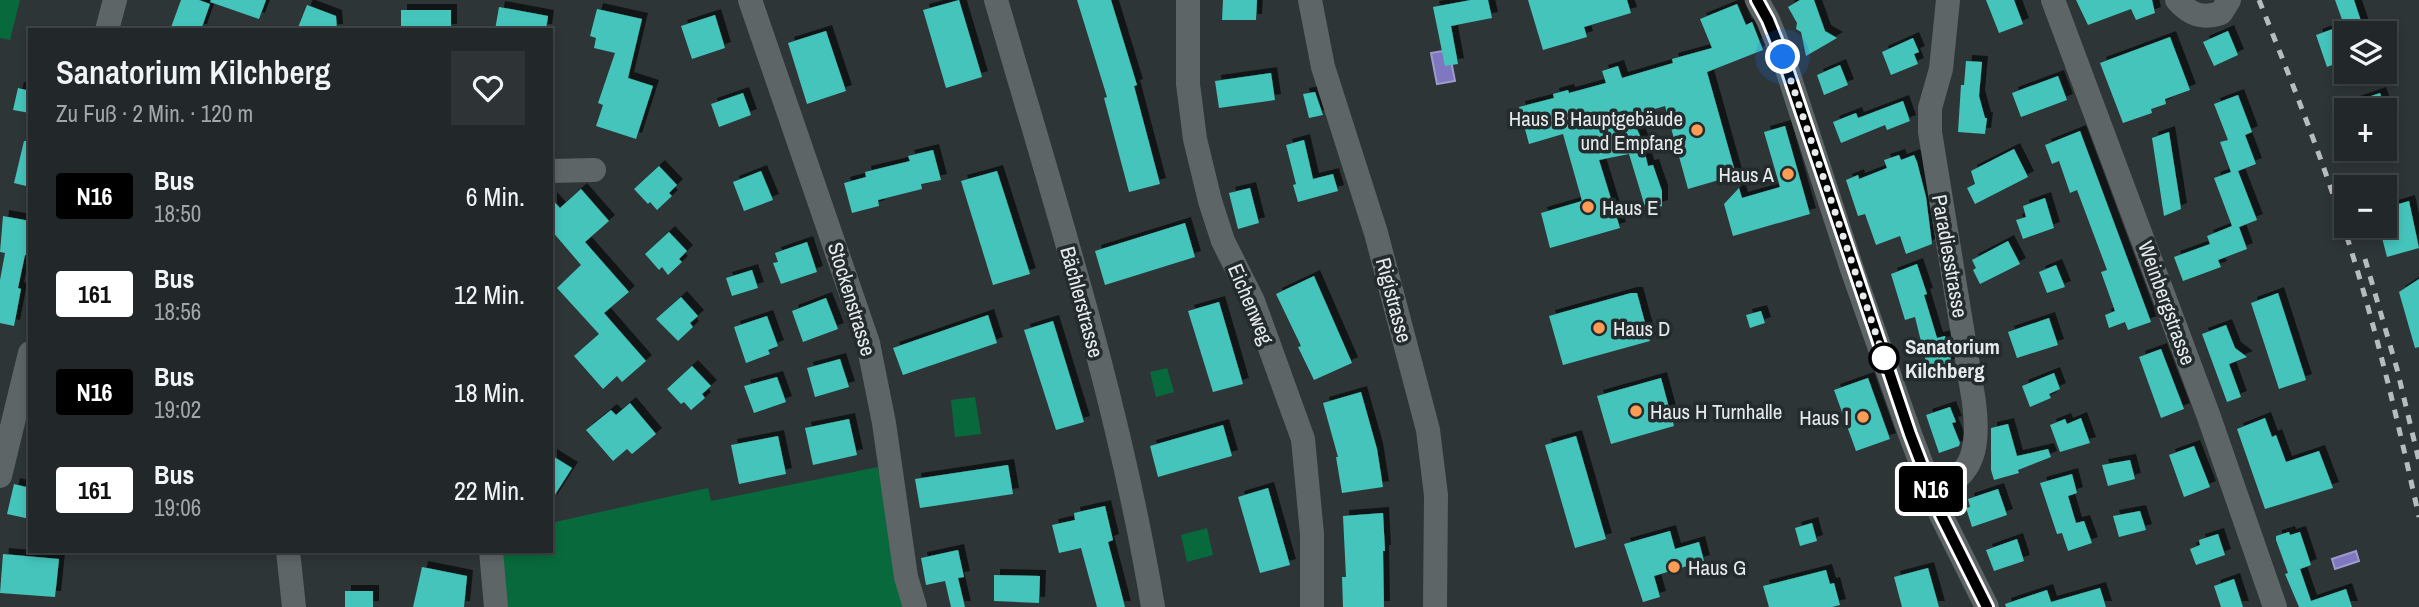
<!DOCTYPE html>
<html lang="de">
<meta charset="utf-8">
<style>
body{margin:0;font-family:"Archivo Narrow",sans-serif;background:#2e3435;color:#f1f3f6;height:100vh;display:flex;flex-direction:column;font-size:26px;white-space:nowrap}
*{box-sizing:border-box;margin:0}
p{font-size:23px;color:#a2a6a8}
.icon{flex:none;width:38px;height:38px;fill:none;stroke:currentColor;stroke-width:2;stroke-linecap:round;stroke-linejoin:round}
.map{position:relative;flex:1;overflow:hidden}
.panel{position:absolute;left:28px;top:28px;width:525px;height:525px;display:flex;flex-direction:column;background:#222829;border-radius:0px;box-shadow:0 4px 10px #0003,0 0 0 2px #3f4446}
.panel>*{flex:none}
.badge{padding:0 14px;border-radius:5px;font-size:24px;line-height:46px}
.controls{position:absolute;left:2334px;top:21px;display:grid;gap:14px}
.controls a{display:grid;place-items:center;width:63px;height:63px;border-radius:0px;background:#222829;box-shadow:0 4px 10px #0003,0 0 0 2px #3f4446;font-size:35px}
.you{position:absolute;width:35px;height:35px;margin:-18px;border:5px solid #fff;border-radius:50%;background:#1a73e8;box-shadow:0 0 0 10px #1a73e833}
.map>.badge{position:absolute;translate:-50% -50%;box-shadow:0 0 0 4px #fff}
.round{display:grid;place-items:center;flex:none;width:74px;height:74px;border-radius:0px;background:#2e3435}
.head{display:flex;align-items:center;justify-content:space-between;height:119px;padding:0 28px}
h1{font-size:33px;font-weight:600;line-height:52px}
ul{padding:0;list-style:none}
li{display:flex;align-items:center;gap:21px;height:98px;padding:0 28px}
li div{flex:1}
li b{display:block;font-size:26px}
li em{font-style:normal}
li .badge{min-width:77px;font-weight:700;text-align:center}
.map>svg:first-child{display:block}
.green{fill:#086a3c}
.water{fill:#8077c1;stroke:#9f9ace;stroke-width:2}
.building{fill:#44c4bb;filter:url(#shadow)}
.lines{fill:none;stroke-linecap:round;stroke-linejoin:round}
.minor{stroke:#5d6567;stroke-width:24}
.rail{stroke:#b7bcbe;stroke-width:5;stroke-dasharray:9 9;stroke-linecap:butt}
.line-casing{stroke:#fff;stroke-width:16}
.line{stroke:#000;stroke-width:10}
.walk{stroke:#e6eaec;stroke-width:7;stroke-dasharray:0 12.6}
.poi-dot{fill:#fd9c55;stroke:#242b2d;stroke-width:2.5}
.stop-dot{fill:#fff;stroke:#000;stroke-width:3.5}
.labels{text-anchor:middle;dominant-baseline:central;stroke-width:7;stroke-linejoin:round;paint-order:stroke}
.poi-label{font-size:21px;fill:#e6eaec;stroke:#242b2d;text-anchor:start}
.street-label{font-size:21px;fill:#e6eaec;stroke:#242b2d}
.stop-label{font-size:21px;font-weight:bold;fill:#e6eaec;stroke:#242b2d;text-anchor:start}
</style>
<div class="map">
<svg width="2419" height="607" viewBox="0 0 2419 607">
<defs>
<filter id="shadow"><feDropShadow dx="6" dy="-6" stdDeviation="0" flood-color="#0009"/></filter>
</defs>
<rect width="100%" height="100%" fill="#2e3537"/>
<g class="green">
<path d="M0,0H20L10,40L0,38Z"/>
<path d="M1167,368L1174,392L1156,397L1150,372Z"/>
<path d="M975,397L981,434L955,437L951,400Z"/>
<path d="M878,467L900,594L905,607H504L502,551H551V523L708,488L711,501Z"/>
<path d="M1207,528L1213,555L1187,562L1181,535Z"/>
</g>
<g class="water">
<path d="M1449,50L1455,81L1437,84L1431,53Z"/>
<path d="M2356,551L2359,561L2335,569L2332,559Z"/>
</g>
<g class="building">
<path d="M181,0H199L210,4L201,30H170Z"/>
<path d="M211,0H266L259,19L210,2Z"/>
<path d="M959,0L982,77L946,88L923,10Z"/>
<path d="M1077,0H1111L1137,85L1134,86L1160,184L1129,192L1104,98L1107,97Z"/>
<path d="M1223,0H1257L1256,20H1222Z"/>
<path d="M1471,0H1488L1492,18L1451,26L1458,64L1445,66L1433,7Z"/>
<path d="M1528,0H1627L1631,13L1584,27L1587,37L1543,50Z"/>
<path d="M1800,0H1814L1825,31L1837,38L1806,56L1801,32L1796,29L1797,23L1788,7Z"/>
<path d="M1986,0H2014L2023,24L1999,33Z"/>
<path d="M2076,0H2152L2155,13L2136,20L2131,9L2088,25Z"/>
<path d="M2335,0H2354L2365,33H2347V49L2336,52L2340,62L2327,67L2316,35L2344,25Z"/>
<path d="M1737,4L1746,25L1752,22L1763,50L1707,72L1736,175L1688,189L1665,106L1631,116L1642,140L1648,166L1653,165L1662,191V206L1646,210L1629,154L1599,160L1620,228L1550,248L1541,213L1582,201L1563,134L1529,144L1519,107L1554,98L1553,94L1568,90L1569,93L1606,83L1602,71L1618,66L1622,78L1673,63L1672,59L1712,48L1700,19Z"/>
<path d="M307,5L336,16L337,30H297Z"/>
<path d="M499,7L548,16L546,30H495Z"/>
<path d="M597,9L642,19L628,78L653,86L636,139L596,126L603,105L598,103L615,53L594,48L596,38L590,36Z"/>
<rect x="401" y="10" width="50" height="20"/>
<path d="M715,15L725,48L692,59L681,26Z"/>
<path d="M826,31L846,91L807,104L788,43Z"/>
<path d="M2228,31L2238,55L2214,66L2203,42Z"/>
<path d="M2170,37L2190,90L2165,99L2166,104L2151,109L2152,113L2123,123L2100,63Z"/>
<path d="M1913,38L1919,52L1914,54L1918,64L1891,75L1882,52Z"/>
<path d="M1966,61L1982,62L1979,96L1985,118H1987L1985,134L1958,132L1961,85H1964Z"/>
<path d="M1840,65L1848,85L1824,95L1817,75Z"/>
<path d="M1271,73L1275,100L1219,108L1215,81Z"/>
<path d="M2058,76L2067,100L2021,117L2012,93Z"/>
<path d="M18,88L30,91V113L13,110Z"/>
<path d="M1315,92L1323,115L1309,118L1303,94Z"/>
<path d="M743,93L751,115L719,127L711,104Z"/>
<path d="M2380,93L2386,110H2337L2336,108Z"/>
<path d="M2238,95L2252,132L2245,135L2256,164L2238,171L2257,220L2239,227L2247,249L2218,260L2221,267L2183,281L2174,257L2210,244L2207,236L2232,226L2214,178L2231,172L2220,142L2228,140L2214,104Z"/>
<path d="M1903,101L1910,121L1887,130L1885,125L1841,143L1833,122L1856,113L1858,118Z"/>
<path d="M1785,126L1810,214L1733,236L1724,204L1739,188L1742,198L1780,187L1764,132Z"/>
<path d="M2080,131L2151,322L2128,330L2125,322L2109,328L2105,315L2115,311L2101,272L2107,270L2077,190L2070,193L2059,161L2052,164L2045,145Z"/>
<path d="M2169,132L2181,209L2164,216L2152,138Z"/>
<path d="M1304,140L1313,179L1333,174L1338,191L1298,202L1293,185L1296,184L1286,145Z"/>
<path d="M24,141H30V187L14,183Z"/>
<path d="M2014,149L2028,177L1975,204L1967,188L1975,184L1971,171Z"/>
<path d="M933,150L941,180L921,184L922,189L878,200L879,206L852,213L844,183L866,177L865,172L910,161L908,156Z"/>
<path d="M1899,155L1901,160L1914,155L1917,162L1926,197L1932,244L1906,254L1900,236L1876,245L1865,214L1858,216L1846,180L1858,175L1859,179L1887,168L1884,160Z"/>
<path d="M659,166L677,185L669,193L672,196L657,210L650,202L648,204L634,189Z"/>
<path d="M761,171L773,200L744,211L733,182Z"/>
<path d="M997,171L1030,274L993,285L961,181Z"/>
<path d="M1250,188L1259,223L1238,229L1229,193Z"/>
<path d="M581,189L609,221L585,242L629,292L604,313L646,361L622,382L617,376L603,389L574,356L599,334L557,288L581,265L551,230V198L560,208Z"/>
<path d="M2045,198L2054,228L2023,239L2016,220L2026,217L2023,206Z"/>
<path d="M2409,201L2419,248L2387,257L2379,226H2385V208Z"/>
<path d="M3,216L30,221V256L25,255L18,288L21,289L14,326L0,323V280L5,253L0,252Z"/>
<path d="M1185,223L1195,257L1105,285L1095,251Z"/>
<path d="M669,232L687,251L679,259L682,262L668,275L662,267L659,270L645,254Z"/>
<path d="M2008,241L2020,264L1980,284L1973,270L1976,268L1972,260Z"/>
<path d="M807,242L817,272L781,284L773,263L778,262L775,253Z"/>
<path d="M1917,264L1927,294L1924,295L1937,338L1945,336L1952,364L1928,370L1915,317L1905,320L1891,274Z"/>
<path d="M2056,265L2065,287L2047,293L2039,272Z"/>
<path d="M752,270L758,288L732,296L726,278Z"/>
<path d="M1314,276L1352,363L1314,380L1298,347L1301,346L1276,294Z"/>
<path d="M2419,279V347L2415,348L2399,292Z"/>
<path d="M1631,293H1637L1650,341L1563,365L1549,316Z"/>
<path d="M2278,293L2306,380L2279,389L2251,303Z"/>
<path d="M681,297L698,316L690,323L693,327L678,341L656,319Z"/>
<path d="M826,298L838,329L803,342L792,311Z"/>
<path d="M1219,302L1243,384L1213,392L1188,311Z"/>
<path d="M1761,311L1765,323L1750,328L1746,315Z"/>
<path d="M988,315L997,343L903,375L893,348Z"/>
<path d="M767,316L778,346L768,350L770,354L746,363L734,327Z"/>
<path d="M2049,318L2058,345L2017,358L2008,332Z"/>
<path d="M1053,321L1084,422L1056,430L1024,330Z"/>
<path d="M2226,325L2235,348L2247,357L2229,364L2241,397L2227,402L2202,334Z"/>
<path d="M2161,349L2184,409L2161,418L2139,357Z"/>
<path d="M840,359L849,387L815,397L807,368Z"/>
<path d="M692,366L711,386L702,394L705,398L691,410L684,402L681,404L667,389Z"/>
<path d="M2054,373L2060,389L2049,394L2051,398L2030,407L2022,386Z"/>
<path d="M777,377L786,402L754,413L744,386Z"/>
<path d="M1661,378L1674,426L1611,444L1597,396Z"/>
<path d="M1868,378L1890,439L1856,451L1834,390Z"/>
<path d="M1361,392L1377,449L1383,487L1342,493L1336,457H1338L1323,403Z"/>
<path d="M630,403L656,434L632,454L627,449L613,461L586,430L611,410L616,415Z"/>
<path d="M1950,407L1956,422L1952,423L1960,443L1959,446L1939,453L1926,415Z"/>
<path d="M2081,418L2090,443L2060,452L2050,425L2065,419L2067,424Z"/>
<path d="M2265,418L2272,437L2276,435L2286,462L2319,451L2333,488L2265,509L2237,429Z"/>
<path d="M849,419L857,455L813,465L805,428Z"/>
<path d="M2008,424L2017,456L2048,449L2051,457L2018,470L2019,473L1994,480L1991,470V428Z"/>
<path d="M1223,425L1232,456L1158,477L1150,446Z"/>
<path d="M778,436L786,474L739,484L731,445Z"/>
<path d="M1576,436L1606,539L1575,548L1545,445Z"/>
<path d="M2194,446L2210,487L2184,497L2169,455Z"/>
<path d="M551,455L572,468L551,501Z"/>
<path d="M2130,460L2135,479L2108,486L2102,465Z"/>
<path d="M1008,465L1013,494L920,508L915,479Z"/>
<path d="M2072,474L2077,493L2068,496L2076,523L2084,521L2092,543L2068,551L2062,533L2057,534L2040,483Z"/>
<path d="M14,484L30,488V519L7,514Z"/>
<path d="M1268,488L1290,565L1260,573L1238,497Z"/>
<path d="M1998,489L2007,515L1972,527L1966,508L1970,507L1968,499Z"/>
<path d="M1105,506L1113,540L1108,542L1125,607H1097L1081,548L1059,553L1052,525L1075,520L1074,513Z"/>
<path d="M2140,511L2146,530L2119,537L2113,516Z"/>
<path d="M1383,513L1385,551H1383L1384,607H1343L1342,577H1346L1343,516Z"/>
<path d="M1812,523L1817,541L1800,546L1795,528Z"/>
<path d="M1670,531L1675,549L1699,542L1704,561L1654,576L1660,597L1643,602L1624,544Z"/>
<path d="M2289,532L2290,535L2300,532L2311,565L2300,569L2311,601L2346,589L2352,607H2299L2285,574L2288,573L2276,540V536Z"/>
<path d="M2218,534L2225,555L2196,565L2190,549L2200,545L2199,540Z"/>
<path d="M2017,539L2024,561L1994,571L1986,550Z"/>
<path d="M958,550L964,577L958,578L965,607H951L945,581L926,585L921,558Z"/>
<path d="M3,554L59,559L55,597L0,593Z"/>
<path d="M422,567L467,576L464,607H413Z"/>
<path d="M1928,568L1939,607H1902L1894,577Z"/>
<path d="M1826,570L1830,584L1834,583L1840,605L1832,607H1769L1763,586Z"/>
<path d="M994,575L1040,576L1039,603L994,601Z"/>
<path d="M2234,579L2243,607H2221L2214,586Z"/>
<path d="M2100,588L2106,607H2006L2005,604L2047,590L2051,602Z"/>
<rect x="345" y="591" width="28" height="16"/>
</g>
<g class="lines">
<g class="minor">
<path d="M750,0L868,343L884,423L906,577L915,607"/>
<path d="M996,0C1054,200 1119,401 1153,607"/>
<path d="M1188,0V84L1195,139L1210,201L1223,241L1253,301L1303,439L1312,534V607"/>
<path d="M1310,0L1323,67L1376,233L1428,430L1436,495L1435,607"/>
<path d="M1757,0L1768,20L1783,57L1852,269L1910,434L1941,515L1987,607"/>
<path d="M2053,0L2209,417L2275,607"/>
<path d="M2177,0C2190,15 2202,19 2221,13L2229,0"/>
<path d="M107,30L115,0"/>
<path d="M551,171L594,170"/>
<path d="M0,476L30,353"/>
<path d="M1932,491C1977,477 1979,442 1974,402L1930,132V108L1941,69L1948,0"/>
<path d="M288,551L294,607"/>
<path d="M491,551L496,607"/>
</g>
<g class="rail">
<path d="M2259,0C2290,77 2321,155 2346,234C2376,327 2398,422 2419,517"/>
<path d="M2365,259L2397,369L2419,461"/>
</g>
</g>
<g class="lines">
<g class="line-casing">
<path id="line" d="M1757,0L1768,20L1783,57L1910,434L1941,515L1987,607"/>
</g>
<use href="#line" class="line"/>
<path class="walk" d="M1783,57L1884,358"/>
</g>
<g class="poi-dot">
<circle cx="1697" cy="130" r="7"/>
<circle cx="1788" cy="174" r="7"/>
<circle cx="1588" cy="207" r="7"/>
<circle cx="1599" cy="328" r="7"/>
<circle cx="1636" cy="411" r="7"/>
<circle cx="1863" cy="417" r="7"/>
<circle cx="1674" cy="567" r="7"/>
</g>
<circle class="stop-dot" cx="1884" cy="358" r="14"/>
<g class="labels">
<g class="poi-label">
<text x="1683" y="118" text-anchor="end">Haus B Hauptgebäude<tspan x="1683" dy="24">und Empfang</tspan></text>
<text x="1774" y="174" text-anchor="end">Haus A</text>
<text x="1602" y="207">Haus E</text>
<text x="1613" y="328">Haus D</text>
<text x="1650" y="411">Haus H Turnhalle</text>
<text x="1849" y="417" text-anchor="end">Haus I</text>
<text x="1688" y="567">Haus G</text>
</g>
<g class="street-label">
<text transform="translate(1950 256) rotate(80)">Paradiesstrasse</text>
<text transform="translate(852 299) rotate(73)">Stockenstrasse</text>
<text transform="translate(1394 300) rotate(75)">Rigistrasse</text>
<text transform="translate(1082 302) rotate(75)">Bächlerstrasse</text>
<text transform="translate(2167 303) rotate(70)">Weinbergstrasse</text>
<text transform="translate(1251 304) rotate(67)">Eichenweg</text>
</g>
<g class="stop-label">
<text x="1905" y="346">Sanatorium<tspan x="1905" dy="24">Kilchberg</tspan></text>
</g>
</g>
</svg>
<div class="controls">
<a><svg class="icon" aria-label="layers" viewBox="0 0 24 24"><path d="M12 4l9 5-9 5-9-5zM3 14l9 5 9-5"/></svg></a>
<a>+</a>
<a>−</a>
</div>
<div class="you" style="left:1783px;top:57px"></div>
<b class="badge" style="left:1931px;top:489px;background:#000;color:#fff">N16</b>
<section class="panel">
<div class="head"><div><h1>Sanatorium Kilchberg</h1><p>Zu Fuß · 2 Min. · 120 m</p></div><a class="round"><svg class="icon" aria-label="heart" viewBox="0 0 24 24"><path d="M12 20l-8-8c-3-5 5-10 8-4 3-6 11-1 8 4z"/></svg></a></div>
<ul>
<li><span class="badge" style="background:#000;color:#fff">N16</span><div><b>Bus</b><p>18:50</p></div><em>6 Min.</em></li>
<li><span class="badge" style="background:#fff;color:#111">161</span><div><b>Bus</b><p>18:56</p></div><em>12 Min.</em></li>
<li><span class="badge" style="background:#000;color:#fff">N16</span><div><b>Bus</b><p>19:02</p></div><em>18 Min.</em></li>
<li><span class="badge" style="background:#fff;color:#111">161</span><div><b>Bus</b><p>19:06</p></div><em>22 Min.</em></li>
</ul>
</section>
</div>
